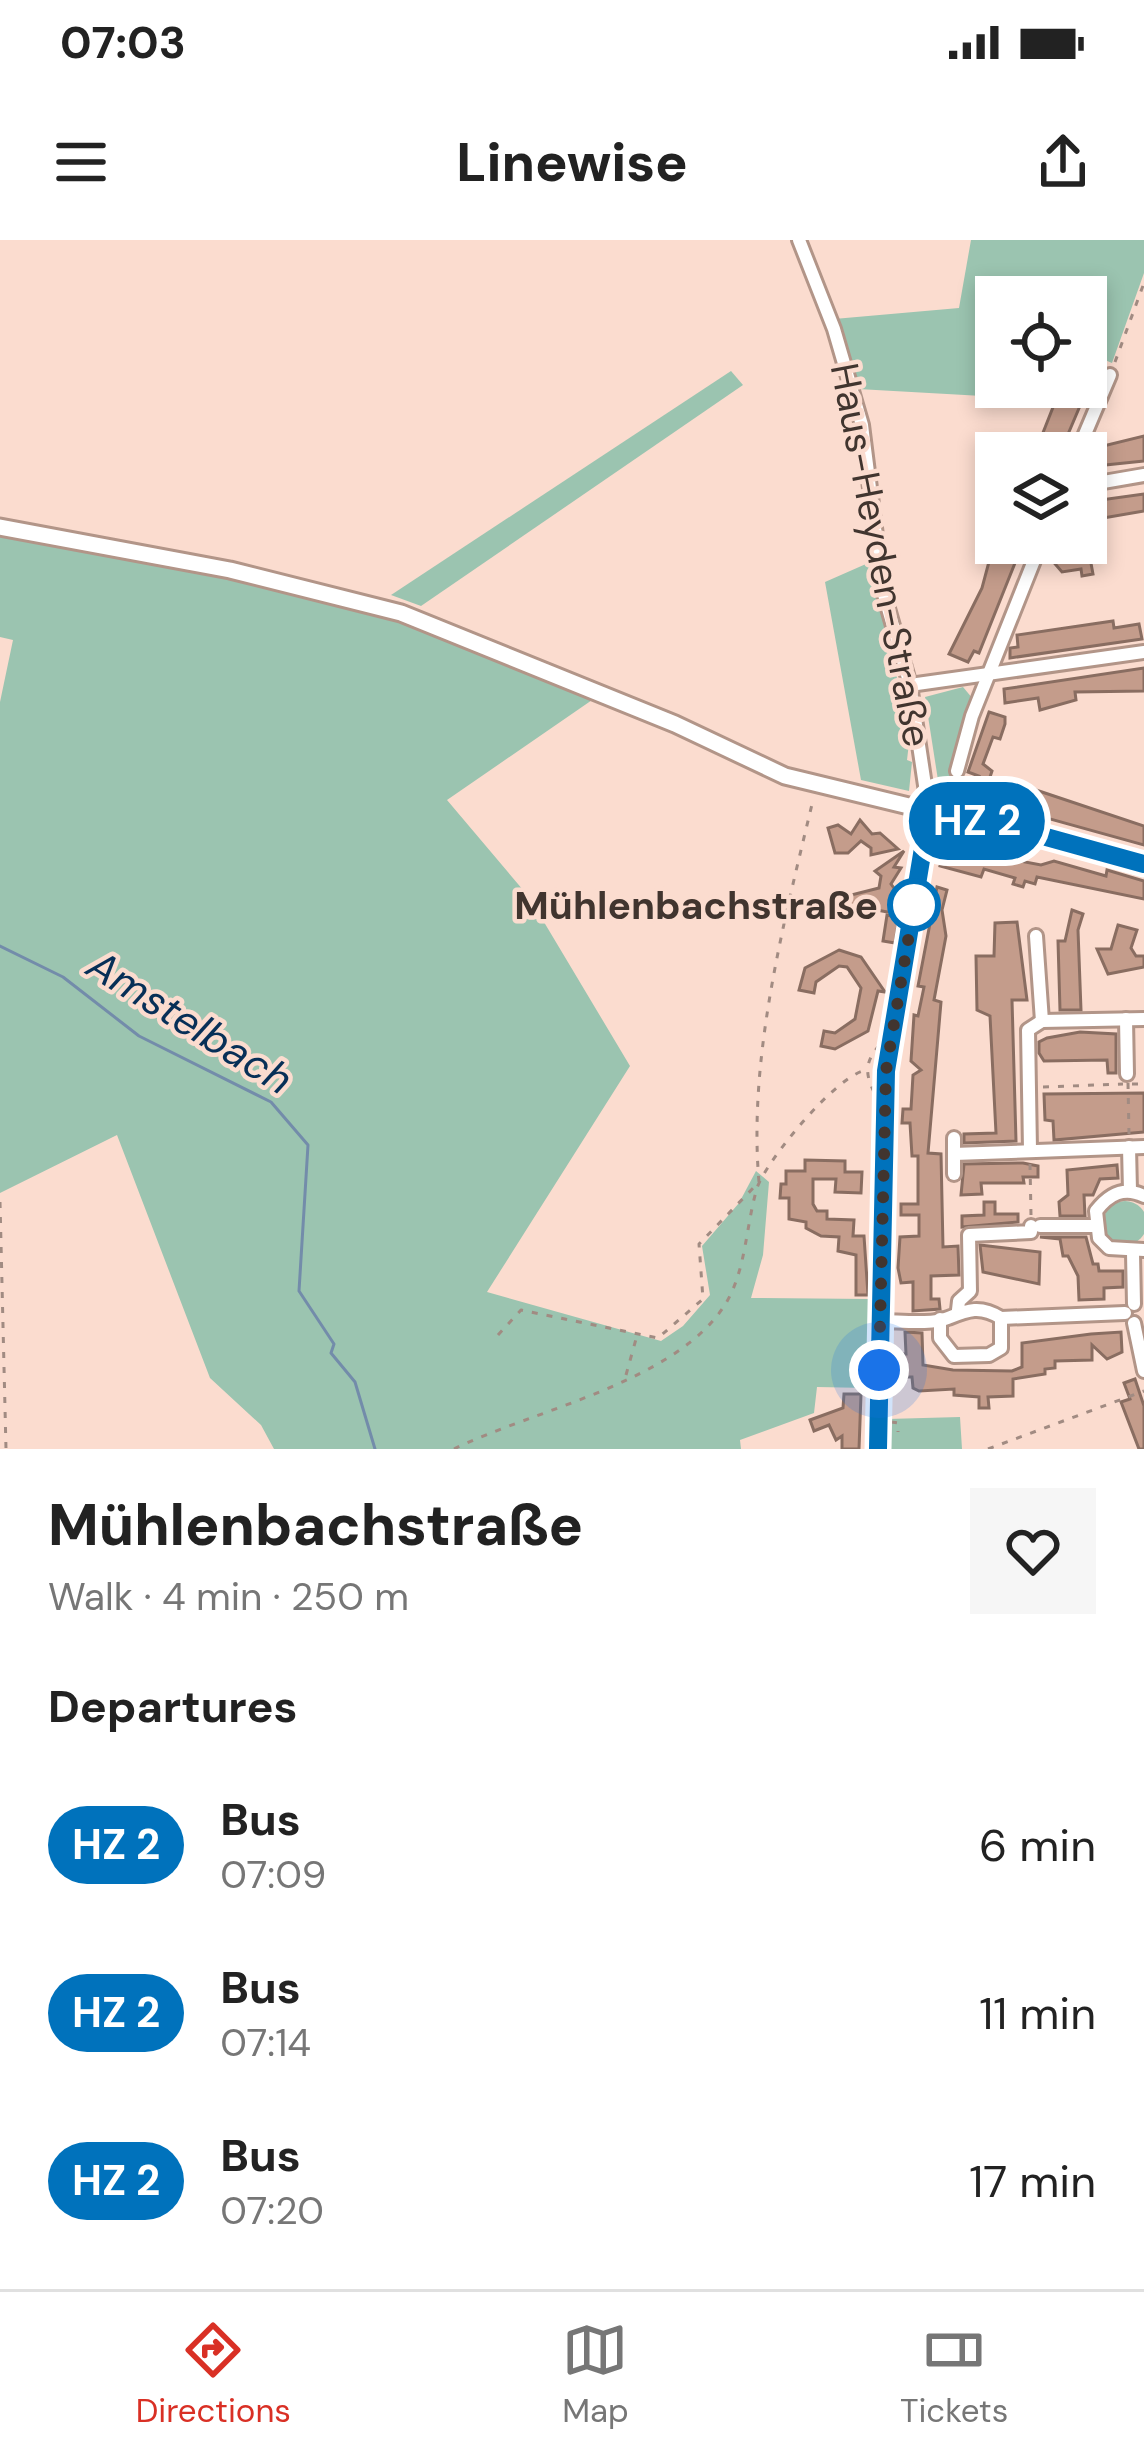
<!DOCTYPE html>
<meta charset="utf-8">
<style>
body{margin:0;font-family:"DM Sans",sans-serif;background:#f6f6f6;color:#222;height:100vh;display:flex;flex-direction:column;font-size:45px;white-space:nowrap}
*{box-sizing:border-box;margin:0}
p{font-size:39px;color:#767676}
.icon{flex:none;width:66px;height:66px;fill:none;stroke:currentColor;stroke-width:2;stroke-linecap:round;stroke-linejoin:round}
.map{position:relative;height:1209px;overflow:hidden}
.sheet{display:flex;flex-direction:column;background:#fff;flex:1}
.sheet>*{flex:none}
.badge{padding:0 24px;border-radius:39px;font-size:42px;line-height:78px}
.buttons{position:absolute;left:975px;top:36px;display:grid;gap:24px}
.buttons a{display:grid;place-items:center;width:132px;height:132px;border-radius:0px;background:#fff;box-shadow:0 6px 18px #0003;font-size:60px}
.you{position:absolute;width:60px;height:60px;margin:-30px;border:9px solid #fff;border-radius:50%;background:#1a73e8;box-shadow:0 0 0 18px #1a73e833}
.map>.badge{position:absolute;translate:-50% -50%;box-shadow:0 0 0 6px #fff}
h2{padding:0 48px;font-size:45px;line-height:108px}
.round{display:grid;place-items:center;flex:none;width:126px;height:126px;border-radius:0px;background:#f6f6f6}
.head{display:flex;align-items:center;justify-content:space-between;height:204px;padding:0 48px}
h1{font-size:57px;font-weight:800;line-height:90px}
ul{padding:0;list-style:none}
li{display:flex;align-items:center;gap:36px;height:168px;padding:0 48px}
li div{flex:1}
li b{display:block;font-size:45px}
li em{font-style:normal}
li .badge{min-width:132px;font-weight:700;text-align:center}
.status{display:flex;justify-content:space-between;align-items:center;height:84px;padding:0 60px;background:#fff;direction:ltr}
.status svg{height:33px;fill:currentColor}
header{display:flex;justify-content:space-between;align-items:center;height:156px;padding:0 48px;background:#fff;font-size:54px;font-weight:800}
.tabs{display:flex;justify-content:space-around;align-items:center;height:168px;border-top:3px solid #e0e0e0;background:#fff;font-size:33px;color:#767676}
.tabs a{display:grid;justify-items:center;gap:6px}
.tabs .selected{color:#d93025}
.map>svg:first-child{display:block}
.green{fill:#9bc4b0}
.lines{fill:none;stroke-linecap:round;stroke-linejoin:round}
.stream{stroke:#738caa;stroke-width:3}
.building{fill:#c49c8b;stroke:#896d61;stroke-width:3}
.minor-casing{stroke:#b29588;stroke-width:18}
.tertiary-casing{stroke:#b29588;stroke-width:21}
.path{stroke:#a18b82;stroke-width:3;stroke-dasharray:6 9;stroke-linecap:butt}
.minor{stroke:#fff;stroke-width:12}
.tertiary{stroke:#fff;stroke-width:15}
.line-casing{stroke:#fff;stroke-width:27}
.line{stroke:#0072bc;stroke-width:18}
.walk{stroke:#41352f;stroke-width:12;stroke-dasharray:0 21.6}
.stop-dot{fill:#fff;stroke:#0072bc;stroke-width:6}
.labels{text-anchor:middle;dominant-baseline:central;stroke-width:9;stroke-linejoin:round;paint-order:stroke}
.street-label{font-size:39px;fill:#41352f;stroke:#fbdccf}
.stop-label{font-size:39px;font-weight:bold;fill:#41352f;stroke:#fbdccf;text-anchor:end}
.water-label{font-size:42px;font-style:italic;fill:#072f57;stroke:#fbdccf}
</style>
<div class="status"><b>07:03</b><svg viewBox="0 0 49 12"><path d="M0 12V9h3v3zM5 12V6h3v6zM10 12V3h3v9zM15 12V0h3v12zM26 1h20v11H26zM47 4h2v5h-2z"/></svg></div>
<header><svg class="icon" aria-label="menu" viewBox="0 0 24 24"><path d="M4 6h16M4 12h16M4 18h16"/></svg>Linewise<svg class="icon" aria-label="share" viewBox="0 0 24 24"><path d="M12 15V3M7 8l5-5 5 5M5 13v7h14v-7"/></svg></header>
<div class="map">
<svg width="1144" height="1209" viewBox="0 0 1144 1209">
<rect width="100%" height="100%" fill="#fbdccf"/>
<g class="green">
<path d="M971,0H1144V33L1112,123L1086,112V57H996V147H1024L1019,158L858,149L834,79L959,68Z"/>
<path d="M731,131L743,145L421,366L391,355Z"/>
<path d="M0,290L228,333L365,366L595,458L447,560L529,657L630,826L487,1052L661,1101L683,1086L710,1055L702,1006L739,963L756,931L769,942L763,1015L751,1058L869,1059L867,1148L817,1147L814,1173L740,1200L741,1209H274L261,1185L210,1138L117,895L0,953V462L13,400L0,397Z"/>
<path d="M875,320L909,503L907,520L912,522L909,551L861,540L825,342Z"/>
<path d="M963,447L973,459L948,544L938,540L925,457Z"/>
<circle cx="1125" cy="983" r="22"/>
<path d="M960,1177L962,1209H888L887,1179Z"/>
</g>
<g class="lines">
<path class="stream" d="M0,706L63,737L139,796L271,862L308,905L299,1051L334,1104L331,1113L355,1142L375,1209"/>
</g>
<g class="building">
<path d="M1061,147H1088L1060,213H1035Z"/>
<path d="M1144,196V221L1086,227L1091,209Z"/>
<path d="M1144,254V271L1086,281V262Z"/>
<path d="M994,303L1021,308L979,413L974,411L968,422L949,414L982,348Z"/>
<path d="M1078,310L1080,320L1090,318L1093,334L1082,336L1081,329L1062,332L1050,318Z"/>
<path d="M1113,381L1114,388L1139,384L1142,399L1010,418V408L1018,407L1017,395Z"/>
<path d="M1144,428V451L1075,452L1076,460L1040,470L1038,458L1005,463L1004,449Z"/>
<path d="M989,472L1005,477V484L1000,499L993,497L983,524L992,531L985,552L974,548L979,536L968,532Z"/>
<path d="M1036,550L1144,586V605L989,562L993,551L1034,560Z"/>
<path d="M860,580L872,594L880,593L898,609L871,615V608L861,601L848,613H835L828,588L838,585L851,594Z"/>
<path d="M945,607L1041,625L1054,621L1106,636L1107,630L1144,641V659L1037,637L1035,644L1025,641L1023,647L1013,644L1015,638L984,629L981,637L940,626Z"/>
<path d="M904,611L894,627L901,628L891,644L896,651L893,673L860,667L858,677L841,674L835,666L843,657L879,648L881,636L875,631Z"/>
<path d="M937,647L947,650L942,670L946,696L934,760L941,762L928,913L941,914L943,1007L958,1006L959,1035L931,1036V1059H939L940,1069L913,1071V1042L901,1043L898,1028L900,997L919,996V975H901V964H918V916H912L910,883H902L903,869H911L913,835L921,830L911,821L914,775L918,776L924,747L918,746Z"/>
<path d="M1072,670L1083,674L1078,690L1081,770H1060L1058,701H1065Z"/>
<path d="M887,675L899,678L895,703L883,701Z"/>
<path d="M1017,682L1027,760H1012L1016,901L964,903V894L996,893L990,776L977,770L976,716H994L995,683Z"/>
<path d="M1118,685L1137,690L1131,708L1136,716H1144V727L1108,734L1097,709H1111Z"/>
<path d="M839,710L861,717L885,752L878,751L868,791L835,809L821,806L824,791L835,793L855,779L861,748L847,727L839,726L816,742L814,753L799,750L805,728Z"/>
<path d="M1080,792L1116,794V833H1108L1107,820L1044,821L1039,813V802L1047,798Z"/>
<path d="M1144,853V892L1054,900L1053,881L1045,880L1044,854Z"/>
<path d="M805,920L845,921V932H862L861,953L835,952L836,939H813V964L817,971H827V979L854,980L853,996H864L868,1055H856V1015L838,1011L839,997L821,996L806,988V982L789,979V958H780L781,944H786V931H805Z"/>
<path d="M1023,923L1038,926V937H1023L1024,943H981L982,954L961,955L964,924Z"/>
<path d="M1117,925L1118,938L1100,939L1093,955H1084L1085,976H1060L1059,962L1068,955L1067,930Z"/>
<path d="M984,962H995V974H1018V982L962,987V976L984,975Z"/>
<path d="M1040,997H1086L1093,1024H1098L1099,1031H1123V1047L1104,1048V1059L1079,1060L1078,1036L1068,1016H1063L1060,999Z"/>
<path d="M980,1005L1040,1012L1039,1044L983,1032Z"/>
<path d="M905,1092L922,1093L923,1125L953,1130L1012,1131L1022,1127V1103L1091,1094L1121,1092L1122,1112L1107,1119L1092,1105V1120L1055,1121V1128L1045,1129V1134L1013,1139V1156L988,1157L989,1168H979V1157L954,1155V1149L919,1151L913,1148L912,1137H895V1114H906Z"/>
<path d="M1135,1139L1144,1166V1209H1139L1121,1162L1130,1159L1124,1143Z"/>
<path d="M844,1154H861L859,1209H842V1196L836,1200L829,1185L814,1191L810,1180L843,1168Z"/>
</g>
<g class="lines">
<g class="minor-casing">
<g id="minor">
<path d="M799,0L834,89L862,185L883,351L910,445L929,572L886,831L878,1209"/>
<path d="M1077,213L1110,135"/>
<path d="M1086,245L1144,235"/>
<path d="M910,445L1144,412"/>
<path d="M957,531L972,476L1041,303"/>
<path d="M1036,696L1042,781"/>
<path d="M1126,779L1127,834"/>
<path d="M1129,907L1130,951"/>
<path d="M1030,910L1028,790L1042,781L1144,779"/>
<path d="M954,914L1144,907"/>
<path d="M954,934V898"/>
<path d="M1144,956C1124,946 1109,954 1096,971L1099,998L1109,1008L1144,1010"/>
<path d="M1040,986H1096"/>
<path d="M1133,1013L1134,1064"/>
<path d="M958,1070L959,1061L970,1051L969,995L1031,992V986"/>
<path d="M940,1079V1098L954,1116L989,1115L1001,1108V1078"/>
<path d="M880,1081C900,1081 931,1085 948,1078C968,1070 980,1065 1001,1078L1125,1073"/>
<path d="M1134,1083L1144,1131"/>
</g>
</g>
<g class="tertiary-casing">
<path id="tertiary" d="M0,287L230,330L401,373L675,484L785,536L1144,623"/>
</g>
<g class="path">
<path d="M1115,122L1144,43"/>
<path d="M1128,843L1129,894"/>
<path d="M1132,844H1144"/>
<path d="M1043,847L1123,844"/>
<path d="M874,852C865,834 865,822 878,807"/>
<path d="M1030,924L1031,975"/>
<path d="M0,962L6,1209"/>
<path d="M498,1095L521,1070L658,1098L703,1059L699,1004L759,942C748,817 784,682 813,560"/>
<path d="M626,1135L636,1099"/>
<path d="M891,1182L898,1183V1192"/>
<path d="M454,1209C533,1170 678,1142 726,1063C746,1030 746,985 757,948C766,921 838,833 867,830"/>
<path d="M988,1209L1144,1151"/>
</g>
<use href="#minor" class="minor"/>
<use href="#tertiary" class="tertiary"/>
</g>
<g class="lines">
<g class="line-casing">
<path id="line" d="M878,1209L886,831L929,572L1017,589L1144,624"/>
</g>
<use href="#line" class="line"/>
<path class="walk" d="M879,1130L886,831L914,665"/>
</g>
<circle class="stop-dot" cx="914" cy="665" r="24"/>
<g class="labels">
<g class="street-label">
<text transform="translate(881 315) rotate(79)">Haus-Heyden-Straße</text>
</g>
<g class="stop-label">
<text x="878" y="665">Mühlenbachstraße</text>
</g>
<g class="water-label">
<text transform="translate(190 782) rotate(32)">Amstelbach</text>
</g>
</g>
</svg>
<div class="buttons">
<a><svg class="icon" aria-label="locate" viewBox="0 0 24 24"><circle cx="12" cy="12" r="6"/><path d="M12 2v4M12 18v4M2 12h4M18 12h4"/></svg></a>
<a><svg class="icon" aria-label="layers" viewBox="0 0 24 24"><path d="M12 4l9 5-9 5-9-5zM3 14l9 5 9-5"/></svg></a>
</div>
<div class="you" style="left:879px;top:1130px"></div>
<b class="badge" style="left:977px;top:581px;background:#0072bc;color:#fff">HZ 2</b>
</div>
<section class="sheet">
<div class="head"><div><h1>Mühlenbachstraße</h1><p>Walk · 4 min · 250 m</p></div><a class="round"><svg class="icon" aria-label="heart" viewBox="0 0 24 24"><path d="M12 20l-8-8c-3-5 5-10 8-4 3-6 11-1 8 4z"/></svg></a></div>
<h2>Departures</h2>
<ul>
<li><span class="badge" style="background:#0072bc;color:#fff">HZ 2</span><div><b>Bus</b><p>07:09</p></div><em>6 min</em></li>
<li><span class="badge" style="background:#0072bc;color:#fff">HZ 2</span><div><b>Bus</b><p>07:14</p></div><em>11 min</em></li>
<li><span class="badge" style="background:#0072bc;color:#fff">HZ 2</span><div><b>Bus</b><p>07:20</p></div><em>17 min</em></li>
</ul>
</section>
<nav class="tabs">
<a class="selected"><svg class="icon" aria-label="directions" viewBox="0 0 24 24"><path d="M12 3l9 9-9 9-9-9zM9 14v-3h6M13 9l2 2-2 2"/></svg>Directions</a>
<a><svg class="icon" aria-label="map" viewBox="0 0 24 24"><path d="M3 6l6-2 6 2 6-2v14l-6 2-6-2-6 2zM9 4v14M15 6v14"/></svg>Map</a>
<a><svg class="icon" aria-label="tickets" viewBox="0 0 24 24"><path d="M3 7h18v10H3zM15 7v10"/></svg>Tickets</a>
</nav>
